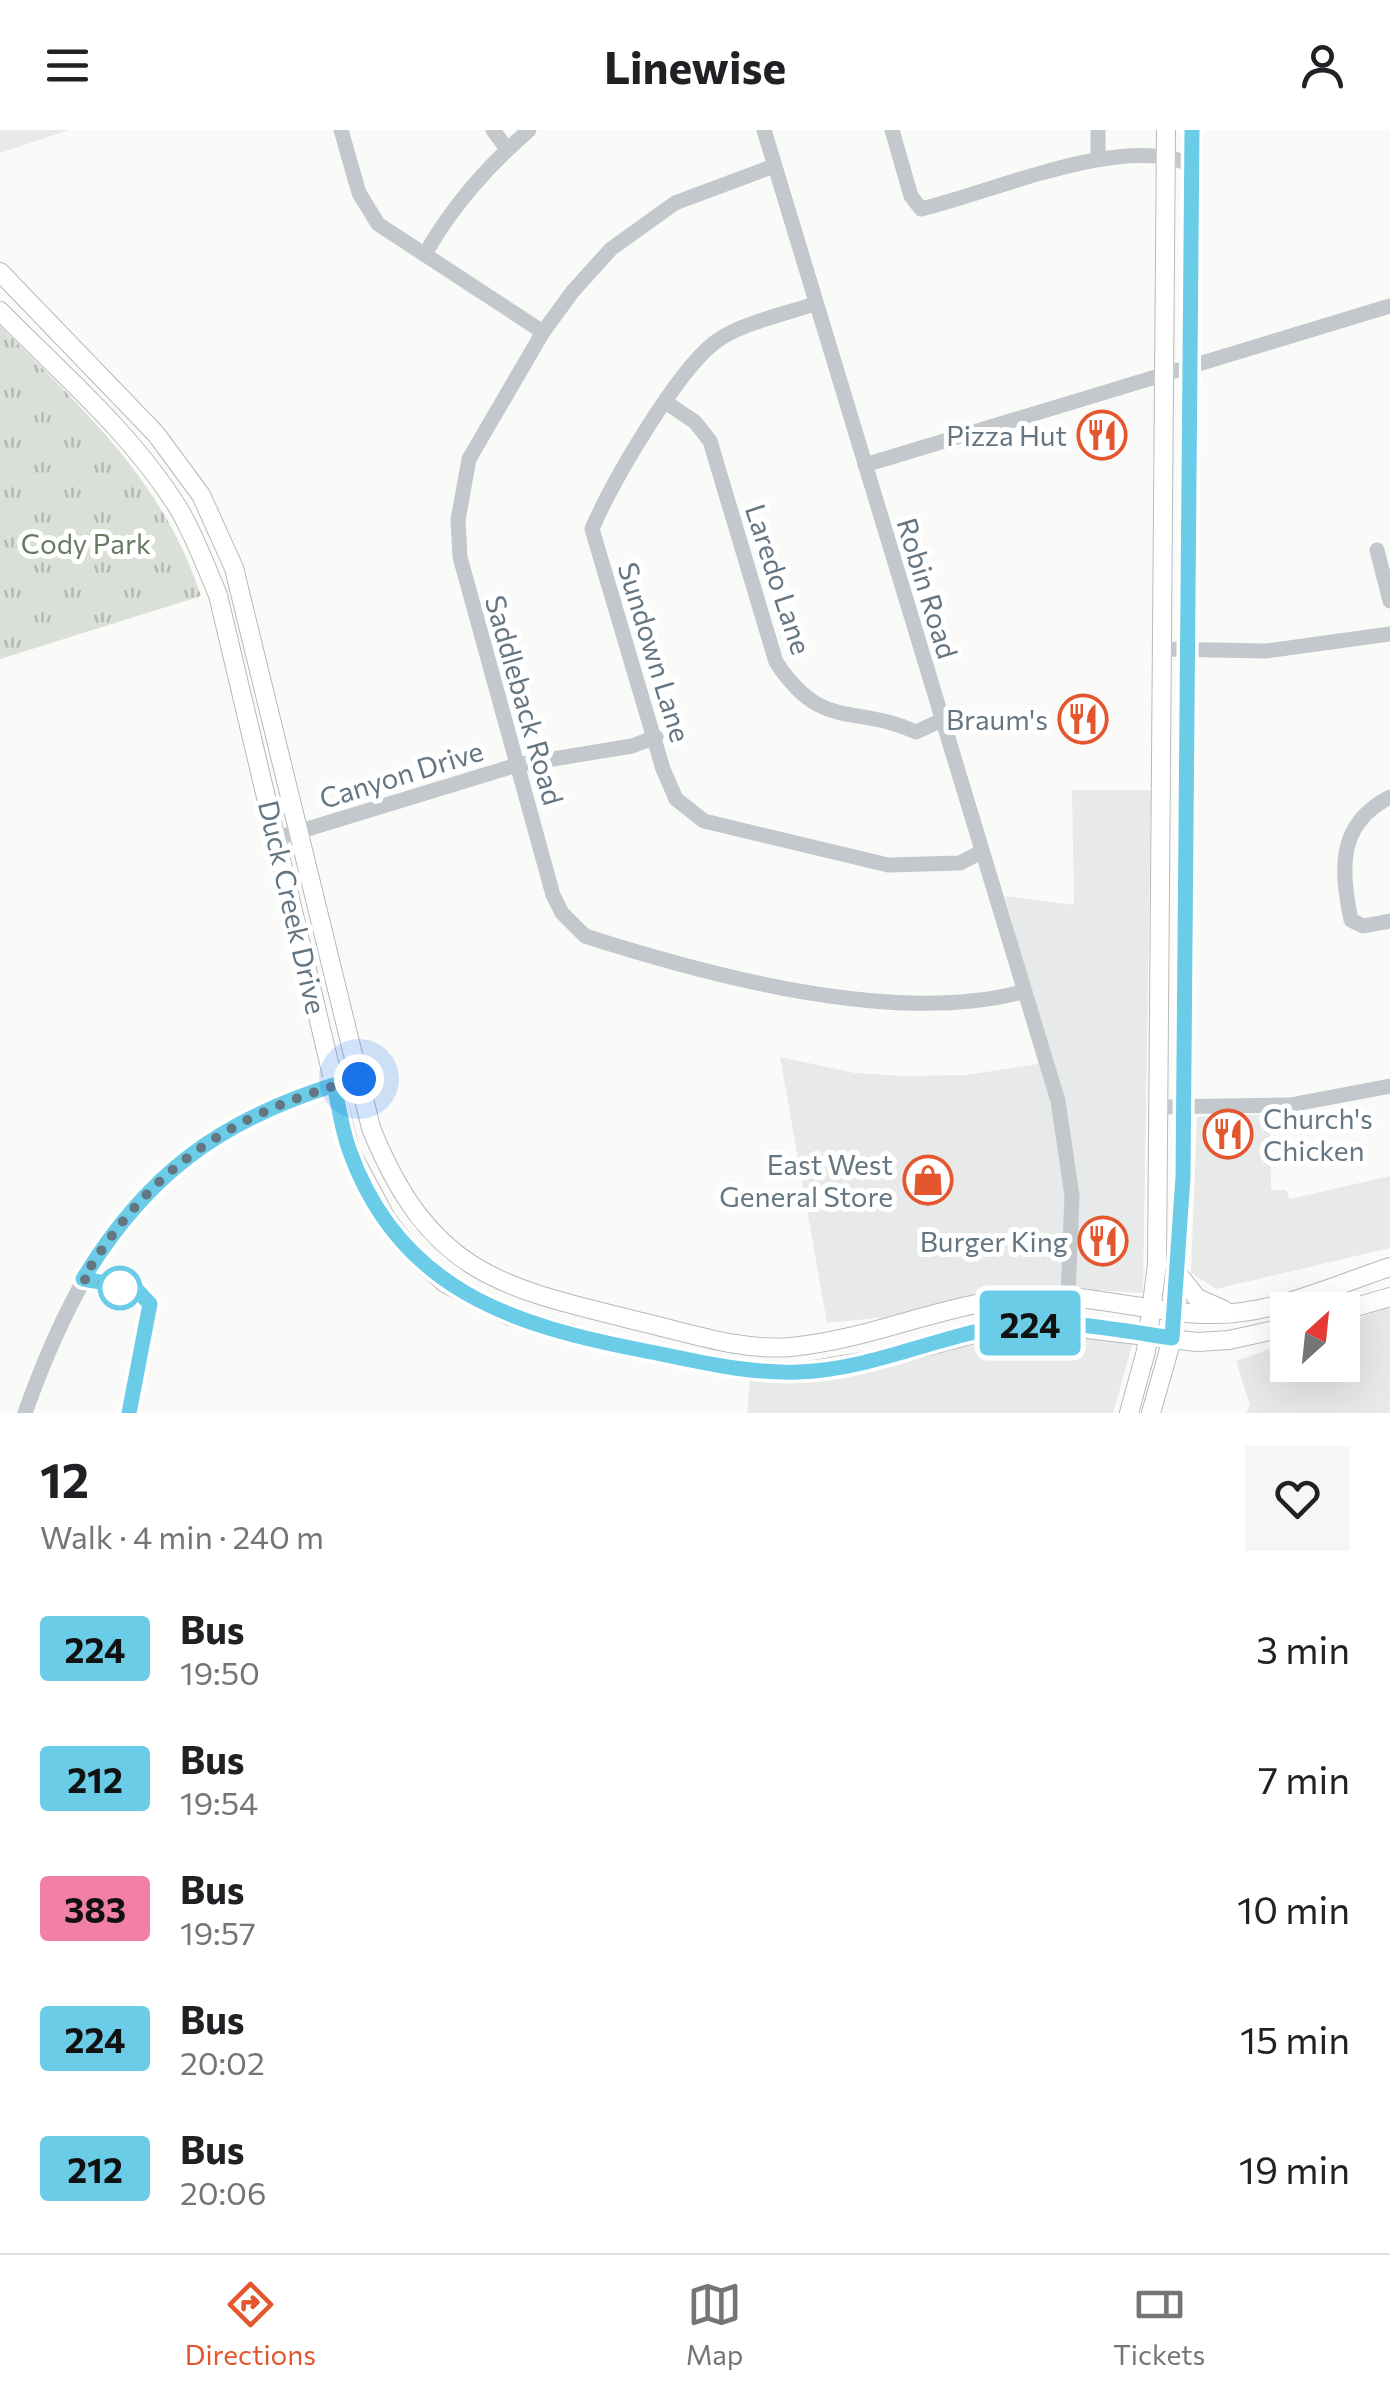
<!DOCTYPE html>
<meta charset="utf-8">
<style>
body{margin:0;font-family:Commissioner,sans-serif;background:#f6f6f6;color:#202124;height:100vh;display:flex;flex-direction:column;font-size:38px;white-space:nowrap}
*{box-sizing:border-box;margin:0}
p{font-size:32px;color:#757577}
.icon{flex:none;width:55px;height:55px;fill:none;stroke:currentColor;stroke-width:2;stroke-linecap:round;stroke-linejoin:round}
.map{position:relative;height:1283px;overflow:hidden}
.panel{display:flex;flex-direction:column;background:#fff;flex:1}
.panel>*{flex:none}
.badge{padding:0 20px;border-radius:8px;font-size:35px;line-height:65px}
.needle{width:65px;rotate:27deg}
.fabs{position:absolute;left:1270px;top:1162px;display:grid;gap:20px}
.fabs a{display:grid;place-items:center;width:90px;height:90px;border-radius:0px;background:#fff;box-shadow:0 10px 40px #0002;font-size:50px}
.you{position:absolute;width:50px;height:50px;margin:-25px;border:8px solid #fff;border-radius:50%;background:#1a73e8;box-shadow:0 0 0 15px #1a73e833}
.map>.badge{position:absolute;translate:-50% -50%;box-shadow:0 0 0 5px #fff}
.round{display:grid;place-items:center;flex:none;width:105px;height:105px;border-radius:0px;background:#f6f6f6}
.head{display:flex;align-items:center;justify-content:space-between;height:170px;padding:0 40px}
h1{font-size:48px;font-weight:700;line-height:75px}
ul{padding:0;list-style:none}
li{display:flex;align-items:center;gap:30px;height:130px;padding:0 40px}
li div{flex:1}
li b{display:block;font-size:38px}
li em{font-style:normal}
li .badge{min-width:110px;font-weight:700;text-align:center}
header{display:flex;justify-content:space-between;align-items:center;height:130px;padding:0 40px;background:#fff;font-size:45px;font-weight:700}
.menu{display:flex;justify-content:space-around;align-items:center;height:140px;border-top:2px solid #e0e0e0;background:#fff;font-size:28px;color:#757577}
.menu a{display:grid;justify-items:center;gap:5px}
.menu .active{color:#e4572e}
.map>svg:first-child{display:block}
.built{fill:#e8e9e9}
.park{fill:url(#park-tufts)}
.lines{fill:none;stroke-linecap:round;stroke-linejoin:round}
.major-casing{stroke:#b5babe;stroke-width:20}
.minor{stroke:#c3c8cc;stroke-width:15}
.major{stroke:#fff;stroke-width:18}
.line-casing{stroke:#fff;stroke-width:22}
.line{stroke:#6bcce7;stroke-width:15}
.walk{stroke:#657683;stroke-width:10;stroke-dasharray:0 18}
.stop-dot{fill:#fff;stroke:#6bcce7;stroke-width:5}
.labels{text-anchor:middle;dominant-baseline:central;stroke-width:10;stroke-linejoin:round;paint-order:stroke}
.poi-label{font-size:28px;fill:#657683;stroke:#fff;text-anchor:end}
.park-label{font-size:28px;fill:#687a64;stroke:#fff}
.street-label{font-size:28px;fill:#657683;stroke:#fff}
</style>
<header><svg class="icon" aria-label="menu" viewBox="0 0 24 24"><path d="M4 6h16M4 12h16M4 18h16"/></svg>Linewise<svg class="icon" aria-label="person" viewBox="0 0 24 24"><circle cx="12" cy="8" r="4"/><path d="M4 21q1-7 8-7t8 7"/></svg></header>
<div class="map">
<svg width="1390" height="1283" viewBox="0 0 1390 1283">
<defs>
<pattern id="park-tufts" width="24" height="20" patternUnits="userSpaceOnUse" patternTransform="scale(2.5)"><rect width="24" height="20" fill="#dadfd7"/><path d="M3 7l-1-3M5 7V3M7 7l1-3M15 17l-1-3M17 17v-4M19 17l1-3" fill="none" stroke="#b4b9b4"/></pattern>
</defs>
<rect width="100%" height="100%" fill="#fafaf8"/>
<g class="built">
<path d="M0,0H69L0,23Z"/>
<path d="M1072,660H1151L1143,1163L1062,1158L991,1165L887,1187L827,1193L780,927L855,943L904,946L967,945L1050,932L1005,766L1074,775Z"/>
<path d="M1270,984L1271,1060H1286L1290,1069L1390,1046V1118L1216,1159L1191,1143L1197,987Z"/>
<path d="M1390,1177V1283H1246L1250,1275L1236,1231L1287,1213L1288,1235H1342L1343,1194Z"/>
<path d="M1051,1199L1133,1212L1113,1283H747L750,1247Z"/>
</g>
<path class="park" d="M0,196C84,281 162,348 201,466L0,529Z"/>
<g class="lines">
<g class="major-casing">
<g id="major">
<path d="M0,142L156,304L201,365L234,438L371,998C432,1149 505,1158 650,1194C695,1205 744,1221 791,1217C873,1209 947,1172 1027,1167C1091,1162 1152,1185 1215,1184C1274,1184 1335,1155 1390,1137"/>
<path d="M0,181C61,243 134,305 180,381C195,407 206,437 218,465L350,1021L387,1090L415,1126L445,1153L510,1186L601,1212L736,1239L801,1242L878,1229L1004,1196L1037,1193L1197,1212L1229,1210L1288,1197"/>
<path d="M1178,1144L1197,1168L1224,1180"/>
<path d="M1342,1181L1390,1167"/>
<path d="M1129,1283L1146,1221L1157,1134L1166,0"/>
<path d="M1151,1283L1172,1209L1183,1047L1192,0"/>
</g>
</g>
<g class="minor">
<path d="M341,0L359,63L378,94L543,202"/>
<path d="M493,0L507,19"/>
<path d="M764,0L1058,971L1072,1066L1068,1167"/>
<path d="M892,0L911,66L921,79C994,62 1127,1 1193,36"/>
<path d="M1098,0V28"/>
<path d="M774,36L675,73L611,119L573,161L543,202L469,329L458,390L460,427L553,765L562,783L585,806C710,846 895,896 1022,862"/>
<path d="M425,124C453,75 487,37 529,0"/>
<path d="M814,174C783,185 740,193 714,213C675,244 612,352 592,399L663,639L676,669L704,691L888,735L960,733L981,722"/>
<path d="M667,273L695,292L710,311L776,532C823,603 853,573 916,602L942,590"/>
<path d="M865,335L1390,176"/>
<path d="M1377,420L1390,471"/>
<path d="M1161,519L1266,521L1390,504"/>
<path d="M1390,667C1338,694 1340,737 1351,790L1363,796L1390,791"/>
<path d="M278,708L517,635L632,616L656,607"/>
<path d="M1158,977L1290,975L1390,956"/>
<path d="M25,1283C89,1104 168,998 359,949"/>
</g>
<use href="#major" class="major"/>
</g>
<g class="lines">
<g class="line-casing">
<path id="line" d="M129,1283L150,1174L135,1158L83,1149C146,1045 219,991 334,955C339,977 342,1001 350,1022C399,1158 511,1195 641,1220C693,1230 745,1244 798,1242C870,1240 936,1206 1006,1196C1060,1188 1118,1200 1172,1208L1183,1047L1192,0"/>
</g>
<use href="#line" class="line"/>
<path class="walk" d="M120,1158L83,1149C151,1036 233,982 359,949"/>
</g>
<defs>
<g id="restaurant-ring" transform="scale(2.5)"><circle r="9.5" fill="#fff" stroke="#e4572e" stroke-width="1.5"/><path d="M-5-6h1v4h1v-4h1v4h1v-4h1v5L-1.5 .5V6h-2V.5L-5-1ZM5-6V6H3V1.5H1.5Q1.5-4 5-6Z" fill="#e4572e"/></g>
<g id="shop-ring" transform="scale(2.5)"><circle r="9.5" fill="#fff" stroke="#e4572e" stroke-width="1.5"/><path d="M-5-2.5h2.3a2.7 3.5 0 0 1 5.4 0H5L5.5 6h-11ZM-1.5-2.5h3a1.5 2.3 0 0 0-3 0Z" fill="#e4572e"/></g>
</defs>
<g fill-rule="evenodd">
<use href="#restaurant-ring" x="1102" y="305"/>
<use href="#restaurant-ring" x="1083" y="589"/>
<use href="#restaurant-ring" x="1228" y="1004"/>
<use href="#shop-ring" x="928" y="1050"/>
<use href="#restaurant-ring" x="1103" y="1111"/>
</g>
<circle class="stop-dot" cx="120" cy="1158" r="20"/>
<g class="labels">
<g class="poi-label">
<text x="1067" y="305">Pizza Hut</text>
<text x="1048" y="589">Braum's</text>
<text x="1263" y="988" text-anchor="start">Church's<tspan x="1263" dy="32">Chicken</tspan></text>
<text x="893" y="1034">East West<tspan x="893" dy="32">General Store</tspan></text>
<text x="1068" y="1111">Burger King</text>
</g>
<g class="park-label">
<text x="86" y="413">Cody Park</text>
</g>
<g class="street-label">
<text transform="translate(779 449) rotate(72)">Laredo Lane</text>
<text transform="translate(928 458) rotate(73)">Robin Road</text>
<text transform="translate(655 522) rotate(73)">Sundown Lane</text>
<text transform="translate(525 570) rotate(74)">Saddleback Road</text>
<text transform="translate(401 644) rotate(-17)">Canyon Drive</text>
<text transform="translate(293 777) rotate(77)">Duck Creek Drive</text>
</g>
</g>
</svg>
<div class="fabs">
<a><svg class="needle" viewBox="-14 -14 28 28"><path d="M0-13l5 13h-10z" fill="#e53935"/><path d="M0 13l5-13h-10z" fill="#757577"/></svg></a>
</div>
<div class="you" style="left:359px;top:949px"></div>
<b class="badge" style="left:1030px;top:1193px;background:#6bcce7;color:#111">224</b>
</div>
<section class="panel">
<div class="head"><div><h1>12</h1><p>Walk · 4 min · 240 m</p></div><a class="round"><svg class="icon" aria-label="heart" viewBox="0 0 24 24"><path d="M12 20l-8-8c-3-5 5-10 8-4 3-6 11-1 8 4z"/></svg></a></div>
<ul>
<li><span class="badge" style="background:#6bcce7;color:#111">224</span><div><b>Bus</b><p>19:50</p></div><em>3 min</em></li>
<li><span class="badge" style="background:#6bcce7;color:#111">212</span><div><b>Bus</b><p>19:54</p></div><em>7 min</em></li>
<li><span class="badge" style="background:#f280a4;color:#111">383</span><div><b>Bus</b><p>19:57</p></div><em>10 min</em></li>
<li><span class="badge" style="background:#6bcce7;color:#111">224</span><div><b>Bus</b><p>20:02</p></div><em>15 min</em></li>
<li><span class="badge" style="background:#6bcce7;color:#111">212</span><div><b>Bus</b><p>20:06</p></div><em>19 min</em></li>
</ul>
</section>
<nav class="menu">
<a class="active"><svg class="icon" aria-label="directions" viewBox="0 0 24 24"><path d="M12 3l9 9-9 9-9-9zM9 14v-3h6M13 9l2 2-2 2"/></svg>Directions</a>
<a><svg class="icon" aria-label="map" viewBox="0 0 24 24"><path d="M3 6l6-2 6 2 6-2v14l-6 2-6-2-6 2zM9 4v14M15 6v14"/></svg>Map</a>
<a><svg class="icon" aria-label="tickets" viewBox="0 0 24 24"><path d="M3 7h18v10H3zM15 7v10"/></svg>Tickets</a>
</nav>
